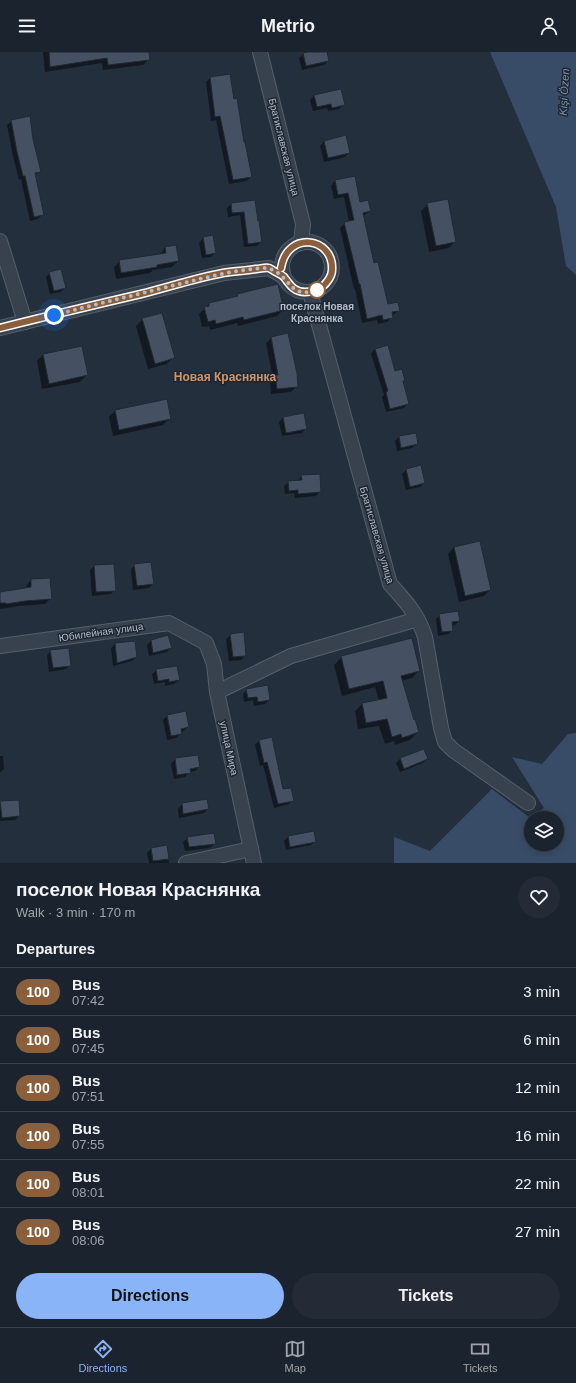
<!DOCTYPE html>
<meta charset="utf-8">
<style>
body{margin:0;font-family:Arial,sans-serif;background:#242b36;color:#f1f3f6;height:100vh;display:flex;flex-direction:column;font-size:15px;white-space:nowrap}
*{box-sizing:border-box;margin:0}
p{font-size:13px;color:#a0a4aa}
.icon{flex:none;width:22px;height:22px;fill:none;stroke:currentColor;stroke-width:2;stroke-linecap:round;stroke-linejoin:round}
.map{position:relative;height:811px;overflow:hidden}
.side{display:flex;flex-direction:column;background:#1b232e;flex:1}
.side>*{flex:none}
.badge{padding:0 8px;border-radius:13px;font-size:14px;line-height:26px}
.controls{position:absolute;left:524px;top:759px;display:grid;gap:8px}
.controls a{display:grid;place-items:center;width:40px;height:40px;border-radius:50%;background:#1b232e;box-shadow:0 2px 10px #0003,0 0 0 1px #39404a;font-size:20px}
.you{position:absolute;width:20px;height:20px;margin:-10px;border:3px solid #fff;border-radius:50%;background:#1a73e8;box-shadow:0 0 0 6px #1a73e833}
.map>.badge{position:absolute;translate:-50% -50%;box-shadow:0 0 0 2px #fff}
h2{padding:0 16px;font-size:15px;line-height:36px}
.round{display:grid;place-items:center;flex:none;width:42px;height:42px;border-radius:21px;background:#242b36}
.overview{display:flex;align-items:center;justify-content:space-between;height:68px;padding:0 16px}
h1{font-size:19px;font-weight:700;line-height:30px}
.action{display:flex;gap:8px;margin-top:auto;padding:8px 16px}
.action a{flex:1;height:46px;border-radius:24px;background:#8ab4f8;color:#111;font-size:16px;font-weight:700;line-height:46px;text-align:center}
.action a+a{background:#242b36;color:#f1f3f6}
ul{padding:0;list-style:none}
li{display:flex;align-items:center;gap:12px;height:48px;padding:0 16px;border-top:1px solid #39404a}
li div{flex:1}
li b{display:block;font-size:15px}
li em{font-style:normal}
li .badge{min-width:44px;font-weight:700;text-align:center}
header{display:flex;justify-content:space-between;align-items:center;height:52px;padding:0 16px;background:#1b232e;font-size:18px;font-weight:700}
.tabs{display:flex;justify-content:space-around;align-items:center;height:56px;border-top:1px solid #39404a;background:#1b232e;font-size:11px;color:#a0a4aa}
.tabs a{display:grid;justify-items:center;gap:2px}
.tabs .active{color:#8ab4f8}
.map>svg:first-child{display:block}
.water{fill:#394c67;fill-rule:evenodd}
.shadow{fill:#0007}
.building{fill:#455162;stroke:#1f2835}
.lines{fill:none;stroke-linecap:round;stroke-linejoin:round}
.minor-casing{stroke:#565f6c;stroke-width:16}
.minor{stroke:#38414e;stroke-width:14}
.line-casing{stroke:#fff;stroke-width:9}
.line{stroke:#8b5e3c;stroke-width:6}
.walk{stroke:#b4bcc9;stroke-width:4;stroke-dasharray:0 7.2}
.stop-dot{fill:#fff;stroke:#8b5e3c;stroke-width:2}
.labels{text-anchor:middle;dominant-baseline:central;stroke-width:3;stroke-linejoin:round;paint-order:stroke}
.street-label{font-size:10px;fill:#b4bcc9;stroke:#1d2633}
.stop-label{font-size:10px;font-weight:bold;fill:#b4bcc9;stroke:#1d2633}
.water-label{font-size:11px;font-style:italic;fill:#7c92b1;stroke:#1d2633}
.quarter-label{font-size:12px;font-weight:bold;fill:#d59563;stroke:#1d2633}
</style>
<header><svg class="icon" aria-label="menu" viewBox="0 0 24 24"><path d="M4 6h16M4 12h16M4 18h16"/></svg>Metrio<svg class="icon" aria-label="person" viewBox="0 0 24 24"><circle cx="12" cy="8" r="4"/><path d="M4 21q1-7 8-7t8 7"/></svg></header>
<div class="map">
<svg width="576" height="811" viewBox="0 0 576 811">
<rect width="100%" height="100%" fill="#242f3e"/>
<g class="water">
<path d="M490,0H576V223L566,214L556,155Z"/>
<path d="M576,681V811H394V785L430,799L492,737L530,766L544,756L512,705L542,712L568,682ZM531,766H557V792H531Z"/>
</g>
<g class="shadow">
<path d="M43,0H148V8L143,13L103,18L102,11L45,20Z"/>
<path d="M313,0H326L328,9L324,13L302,18L299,6L304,2Z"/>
<path d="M229,23L233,48L251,125L246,129L229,132L216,68L211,69L206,30L210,26Z"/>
<path d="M314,44L343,53L339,57L328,59L327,56L313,59L310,48Z"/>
<path d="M12,69L32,87L40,119L34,124L43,162L38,167L30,169L21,127L19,128L13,104L7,73Z"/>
<path d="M324,89L349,101L345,105L324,110L320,94Z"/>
<path d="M335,129L370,159L363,164L373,212L387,253L399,258L392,264V265L387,270L378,272L377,268L362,271L355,237H354L340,176L345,171L349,170L344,145L334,147L331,134Z"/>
<path d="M254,149L261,190L257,194L244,195L240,163L228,165L227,156L231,152Z"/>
<path d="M428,152L455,190L449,196L429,200L421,159Z"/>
<path d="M203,186L215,201L211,205L202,206L199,191Z"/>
<path d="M165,196L178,209L172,215L153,218L150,221L116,227L114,215L120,209L159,203Z"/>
<path d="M50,221L65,235L61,240L50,242L46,225Z"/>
<path d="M238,243L283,258L277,264L238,274L237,271L210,278L209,274L202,275L199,262L209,252L234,246Z"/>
<path d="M143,267L173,306L167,312L148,317L136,274Z"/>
<path d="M271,286L297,334L291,340L271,342L270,330L273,327L266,291Z"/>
<path d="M81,295L87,323L80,330L42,337L37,309L43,303Z"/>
<path d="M375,297L394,320L404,328L402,330L408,352L404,356L386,360L382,345L384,343L371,302Z"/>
<path d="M115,359L170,366L163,373L113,384L109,365Z"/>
<path d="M283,366L306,376L302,381L282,384L279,370Z"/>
<path d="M415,382L417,392L412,396L397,399L395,389L399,385Z"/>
<path d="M406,418L424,431L420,435L406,438L402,422Z"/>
<path d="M302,424L320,440L316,444L295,446L294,441L285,442L284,434L289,430L297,429Z"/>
<path d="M454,495L490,538L484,544L459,550L448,502Z"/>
<path d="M113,513L115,538L111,542L92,544L90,518L94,514Z"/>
<path d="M135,513L153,532L149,536L133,538L131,517Z"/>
<path d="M49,527L50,547L45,552L19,554L1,557L0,556V536V541L26,537V534L31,528Z"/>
<path d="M440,563L459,569L455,573L451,574L452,578L448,582L438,584L436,567Z"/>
<path d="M231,583L245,604L241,608L229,609L226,587Z"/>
<path d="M151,589L171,595L167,600L149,604L147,593Z"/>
<path d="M115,592L136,605L132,609L113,614L111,596Z"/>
<path d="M51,599L70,613L66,617L49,620L47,603Z"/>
<path d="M342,605L419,619L412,626L401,629L418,680L410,688L395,693L394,689L385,692L379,674L358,677L355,659L362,652L379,649L375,635L342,644L334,613Z"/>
<path d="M157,618L179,628L174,632L165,634V630L154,632L152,622Z"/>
<path d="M247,638L269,648L265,652L254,654L253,648L244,650L243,642Z"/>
<path d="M167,664L188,675L184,679L180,680V682L176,686L167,688L163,668Z"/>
<path d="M259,689L282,739L293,748L289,752L274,756L263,713L260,714L255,693Z"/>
<path d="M0,704H3L4,717L0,721Z"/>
<path d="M197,704L199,715L195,719L189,720L185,725L174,727L171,712L175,707Z"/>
<path d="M400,707H427L423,711L400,720L396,711Z"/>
<path d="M206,748L208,757L204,761L179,766L178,757L182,752Z"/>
<path d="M18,749L19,764L15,768L0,769V750Z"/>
<path d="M313,780L315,789L311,793L286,798L284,789L288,785Z"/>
<path d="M188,786L215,792L210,796L185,799L183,790Z"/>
<path d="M166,795L169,811H149L147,801L151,797Z"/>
</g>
<g class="building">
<path d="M49,0H149L150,8L108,13L107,6L50,15Z"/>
<path d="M308,0H327L329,9L306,14L303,1Z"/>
<path d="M230,22L234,47L237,46L244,90H245L252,125L233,128L220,64L215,65L210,25Z"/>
<path d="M341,37L345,53L332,56L331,52L317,55L314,43Z"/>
<path d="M30,64L33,87L41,120L35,121L44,163L34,165L25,124H23L17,100L11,68Z"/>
<path d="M346,83L350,101L328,106L324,89Z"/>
<path d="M355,124L360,150L368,148L371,159L363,161L374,211L378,210L388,252L398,250L400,259L392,260L393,266L383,268L382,263L367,267L360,232H359L344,170L354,168L348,141L338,143L335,128Z"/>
<path d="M448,147L456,190L436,194L427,151Z"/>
<path d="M255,148L258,169H259L262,190L248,192L244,160L232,161L231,151Z"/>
<path d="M213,183L216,201L206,203L203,185Z"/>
<path d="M176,193L179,209L157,213V215L121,221L119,208L166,201L165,195Z"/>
<path d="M61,217L66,236L54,239L49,220Z"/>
<path d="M278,232L284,258L244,268L243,265L216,272L215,268L208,270L204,255L209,254V251L238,244L237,242Z"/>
<path d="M162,261L175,306L155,312L142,266Z"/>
<path d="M288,281L297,321L298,335L277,337L275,323H278L271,285Z"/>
<path d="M388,293L395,319L402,317L405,329H403L409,352L390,357L386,340L388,339L375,297Z"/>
<path d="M82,294L88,323L49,332L43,302Z"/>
<path d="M167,347L171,367L119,378L115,358Z"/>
<path d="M304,361L307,377L286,381L283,365Z"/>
<path d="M416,381L418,392L401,396L399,384Z"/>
<path d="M421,413L425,431L410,435L406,417Z"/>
<path d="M320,422L321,440L298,442V438L289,439L288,429L302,428L301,423Z"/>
<path d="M480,489L491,538L465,544L454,495Z"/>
<path d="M151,510L154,532L137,534L134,512Z"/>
<path d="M114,512L116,539L96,540L94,513Z"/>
<path d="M50,526L52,547L25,549L6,552V551H0V540L31,535V527Z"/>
<path d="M458,559L460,569L452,570L453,579L442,580L439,562Z"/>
<path d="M244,580L246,604L233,605L230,582Z"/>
<path d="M168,583L172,596L153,601L151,588Z"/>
<path d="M412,586L420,619L401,624L414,668L415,667L419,680L402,686L401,682L392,685L387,667L366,671L362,651L387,646L383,629L349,637L341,604Z"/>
<path d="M135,589L137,605L117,611L115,591Z"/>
<path d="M69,596L71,614L53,616L50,598Z"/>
<path d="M177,614L180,628L169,630V627L158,629L156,617Z"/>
<path d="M268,633L270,648L258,650L257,645L248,646L246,637Z"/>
<path d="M186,659L189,675L181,677L182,682L171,684L167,663Z"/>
<path d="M272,685L283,737L291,736L294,749L278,752L267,710L264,711L259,688Z"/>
<path d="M424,697L428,707L404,717L400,706Z"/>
<path d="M198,703L200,715L190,717L191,721L177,723L175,706Z"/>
<path d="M207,747L209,757L183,762L182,751Z"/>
<path d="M19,748L20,764L2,766L0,749Z"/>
<path d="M314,779L316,790L290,795L288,784Z"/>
<path d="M214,781L216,792L189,795L187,785Z"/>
<path d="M167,793L169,807L153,809L151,796Z"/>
</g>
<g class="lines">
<g class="minor-casing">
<g id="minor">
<path d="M260,0L303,172L301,191"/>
<path d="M0,189L25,270"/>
<circle cx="307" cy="215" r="25"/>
<path d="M310,240L390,532C406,550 418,562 425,585L441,676L445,690L453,698L528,751"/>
<path d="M0,276L224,221L269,216L283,224"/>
<path d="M0,594L169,571L206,591L214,612L217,640L254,811"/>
<path d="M217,640L291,604L411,569"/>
<path d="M186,811L251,797"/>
</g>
</g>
<use href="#minor" class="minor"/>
</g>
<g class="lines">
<g class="line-casing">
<path id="line" d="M0,276C47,264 94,253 141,242C169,235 196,226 223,221C234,219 246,219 256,217C260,217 265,215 269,216C269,216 273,218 274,219C277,221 281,222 284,225C290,233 294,240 305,240C311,240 317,239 322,235C327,231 332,224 332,218C334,185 287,178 281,216"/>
</g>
<use href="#line" class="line"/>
<path class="walk" d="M54,263C94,253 134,243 175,233C205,226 236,217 267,216C270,216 272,218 275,219C293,230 290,246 318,238H317"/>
</g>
<circle class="stop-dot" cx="317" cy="238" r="8"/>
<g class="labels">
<g class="street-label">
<text transform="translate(284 95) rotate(76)">Братиславская улица</text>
<text transform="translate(377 483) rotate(74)">Братиславская улица</text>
<text transform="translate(101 580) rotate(-8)">Юбилейная улица</text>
<text transform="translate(229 696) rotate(78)">улица Мира</text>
</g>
<g class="stop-label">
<text x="317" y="254">поселок Новая<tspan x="317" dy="12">Краснянка</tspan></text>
</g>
<g class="water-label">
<text transform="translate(564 40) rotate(-87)">Kişi Özen</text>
</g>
<g class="quarter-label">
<text x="225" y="325">Новая Краснянка</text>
</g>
</g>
</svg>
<div class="controls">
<a><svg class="icon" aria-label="layers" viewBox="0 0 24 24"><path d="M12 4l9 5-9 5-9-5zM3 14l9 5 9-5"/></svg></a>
</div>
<div class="you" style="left:54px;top:263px"></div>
</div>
<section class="side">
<div class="overview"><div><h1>поселок Новая Краснянка</h1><p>Walk · 3 min · 170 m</p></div><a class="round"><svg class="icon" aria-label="heart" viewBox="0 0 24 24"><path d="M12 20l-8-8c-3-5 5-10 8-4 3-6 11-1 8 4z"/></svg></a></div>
<h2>Departures</h2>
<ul>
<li><span class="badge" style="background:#8b5e3c;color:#fff">100</span><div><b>Bus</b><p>07:42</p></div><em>3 min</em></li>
<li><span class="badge" style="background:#8b5e3c;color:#fff">100</span><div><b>Bus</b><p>07:45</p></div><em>6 min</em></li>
<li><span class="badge" style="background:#8b5e3c;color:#fff">100</span><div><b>Bus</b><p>07:51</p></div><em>12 min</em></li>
<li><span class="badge" style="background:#8b5e3c;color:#fff">100</span><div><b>Bus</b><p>07:55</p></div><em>16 min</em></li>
<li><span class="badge" style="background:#8b5e3c;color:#fff">100</span><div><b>Bus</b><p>08:01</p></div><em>22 min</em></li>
<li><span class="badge" style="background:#8b5e3c;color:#fff">100</span><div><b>Bus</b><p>08:06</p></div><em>27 min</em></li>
</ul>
<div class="action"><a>Directions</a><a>Tickets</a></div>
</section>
<nav class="tabs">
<a class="active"><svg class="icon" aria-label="directions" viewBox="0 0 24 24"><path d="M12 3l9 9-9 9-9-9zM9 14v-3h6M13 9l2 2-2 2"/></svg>Directions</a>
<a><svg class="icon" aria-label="map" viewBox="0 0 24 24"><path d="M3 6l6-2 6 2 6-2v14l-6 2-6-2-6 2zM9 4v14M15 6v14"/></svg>Map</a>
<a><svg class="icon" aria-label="tickets" viewBox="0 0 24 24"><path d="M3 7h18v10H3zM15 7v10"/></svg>Tickets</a>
</nav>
